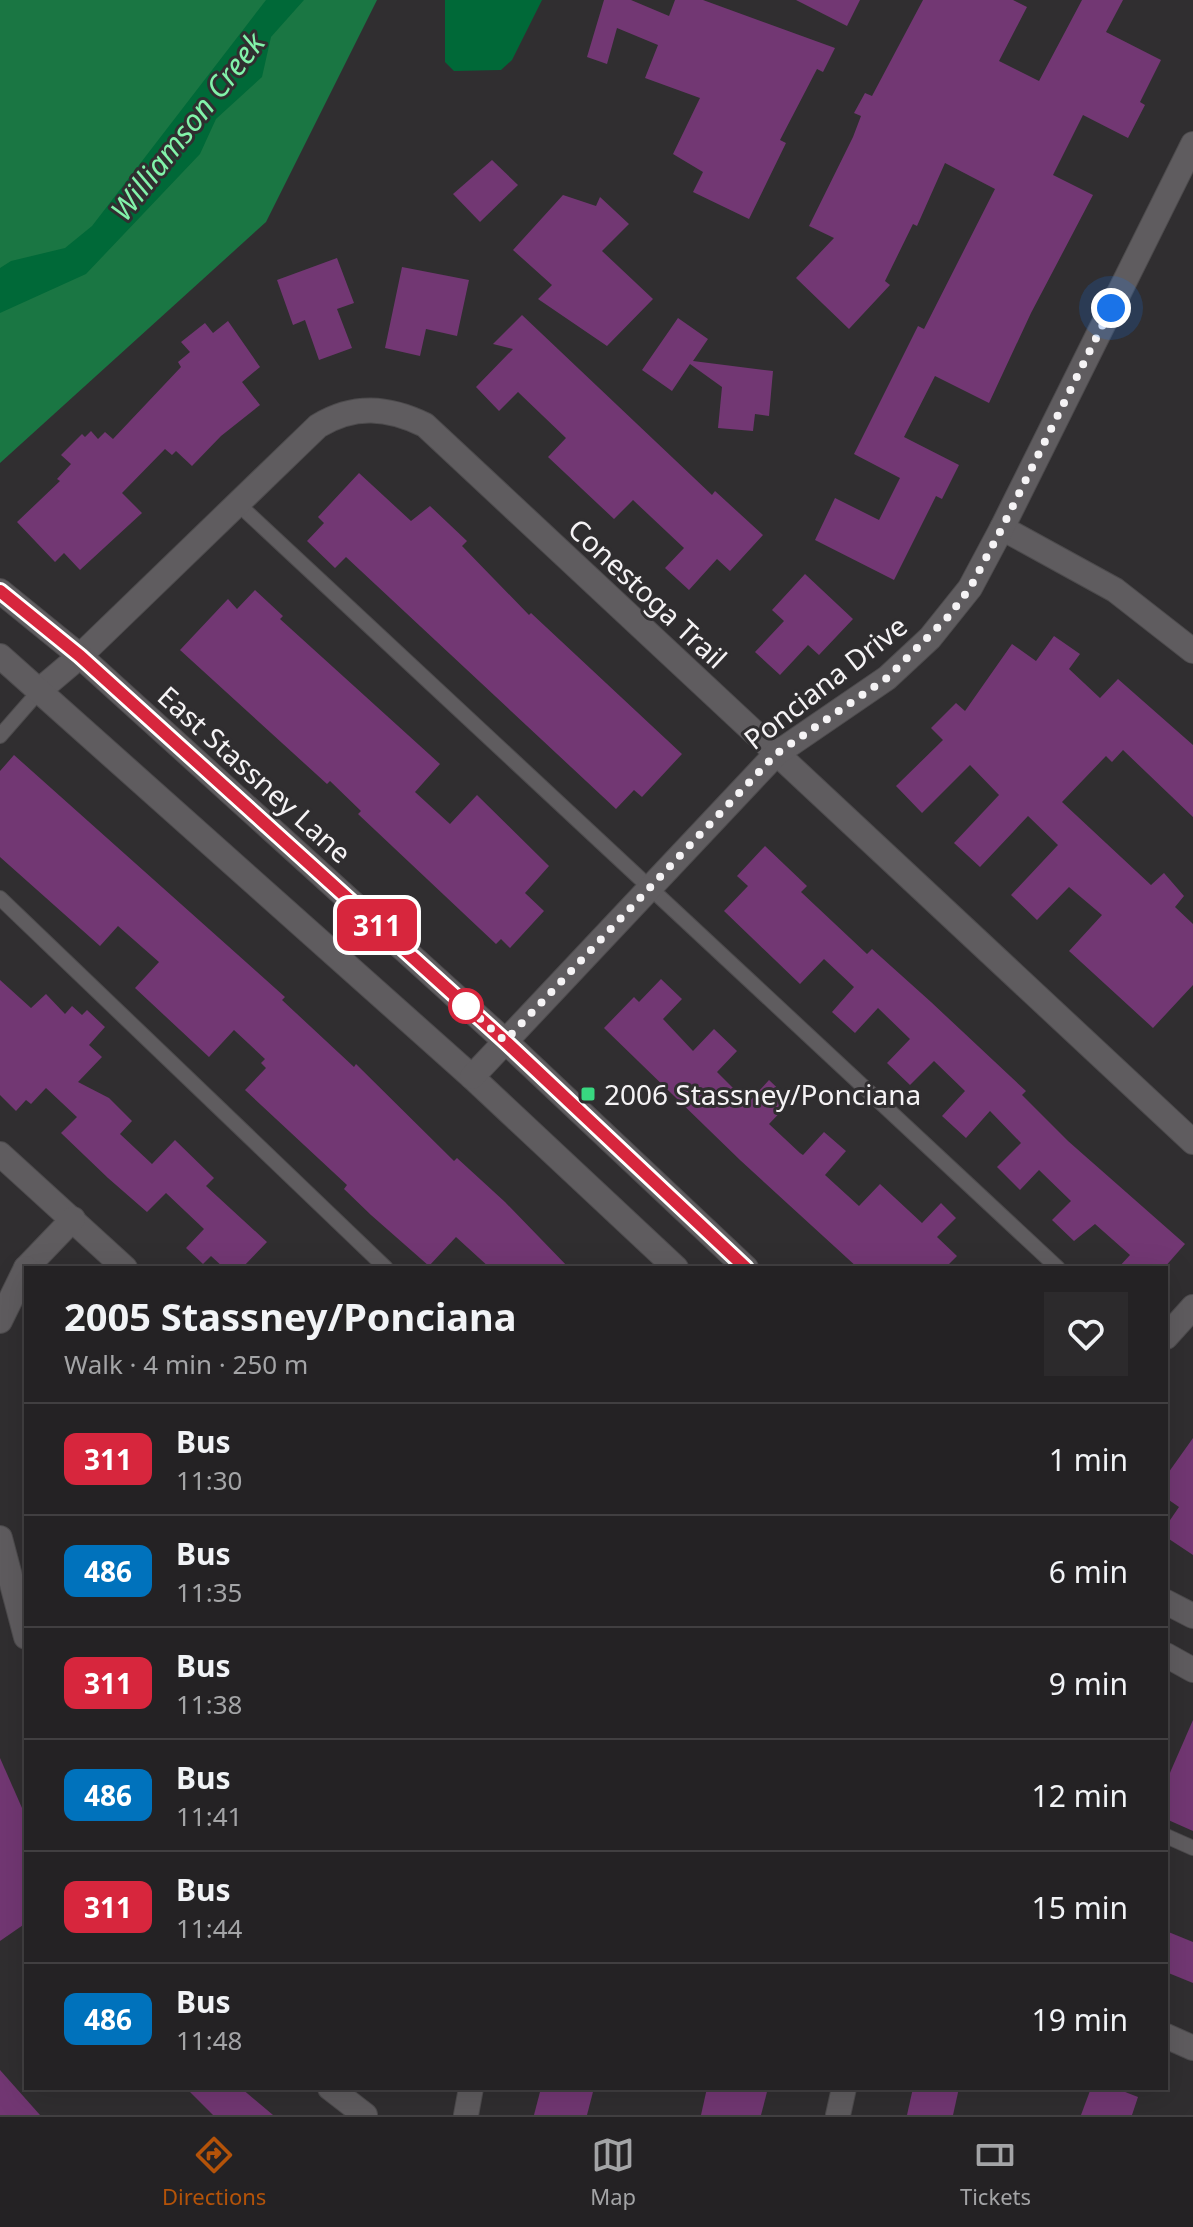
<!DOCTYPE html>
<meta charset="utf-8">
<style>
body{margin:0;font-family:"Noto Sans",sans-serif;background:#2c2a2c;color:#f1f3f6;height:100vh;display:flex;flex-direction:column;font-size:30px;white-space:nowrap}
*{box-sizing:border-box;margin:0}
p{font-size:26px;color:#a3a4a6}
.icon{flex:none;width:44px;height:44px;fill:none;stroke:currentColor;stroke-width:2;stroke-linecap:round;stroke-linejoin:round}
.map{position:relative;flex:1;overflow:hidden}
.panel{position:absolute;left:24px;top:1266px;width:1144px;height:824px;display:flex;flex-direction:column;background:#242224;border-radius:0px;box-shadow:0 8px 32px #0002,0 0 0 2px #413f41}
.panel>*{flex:none}
.badge{padding:0 16px;border-radius:12px;font-size:28px;line-height:52px}
.you{position:absolute;width:40px;height:40px;margin:-20px;border:6px solid #fff;border-radius:50%;background:#1a73e8;box-shadow:0 0 0 12px #1a73e833}
.map>.badge{position:absolute;translate:-50% -50%;box-shadow:0 0 0 4px #fff}
.round{display:grid;place-items:center;flex:none;width:84px;height:84px;border-radius:0px;background:#2c2a2c}
.overview{display:flex;align-items:center;justify-content:space-between;height:136px;padding:0 40px}
h1{font-size:38px;font-weight:700;line-height:60px}
ul{padding:0;list-style:none}
li{display:flex;align-items:center;gap:24px;height:112px;padding:0 40px;border-top:2px solid #413f41}
li div{flex:1}
li b{display:block;font-size:30px}
li em{font-style:normal}
li .badge{min-width:88px;font-weight:700;text-align:center}
.tabs{display:flex;justify-content:space-around;align-items:center;height:112px;border-top:2px solid #413f41;background:#242224;font-size:22px;color:#a3a4a6}
.tabs a{display:grid;justify-items:center;gap:4px}
.tabs .current{color:#b45309}
.map>svg:first-child{display:block}
.forest{fill:#1a7643}
.water{fill:#006938}
.building{fill:#723773}
.lines{fill:none;stroke-linecap:round;stroke-linejoin:round}
.lane-casing{stroke:#4d4b4d;stroke-width:16}
.street-casing{stroke:#4d4b4d;stroke-width:26}
.secondary-casing{stroke:#4d4b4d;stroke-width:26}
.lane{stroke:#5f5c5f;stroke-width:14}
.street{stroke:#5f5c5f;stroke-width:24}
.secondary{stroke:#5f5c5f;stroke-width:24}
.line-casing{stroke:#fff;stroke-width:18}
.line{stroke:#d7263d;stroke-width:12}
.walk{stroke:#f5f3f5;stroke-width:8;stroke-dasharray:0 14.4}
.stop-dot{fill:#fff;stroke:#d7263d;stroke-width:4}
.poi-dot{fill:#38d880;stroke:#302e30;stroke-width:3}
.labels{text-anchor:middle;dominant-baseline:central;stroke-width:6;stroke-linejoin:round;paint-order:stroke}
.street-label{font-size:28px;fill:#f5f3f5;stroke:#302e30}
.poi-label{font-size:28px;fill:#f5f3f5;stroke:#302e30;text-anchor:start}
.water-label{font-size:30px;font-style:italic;fill:#82f3aa;stroke:#302e30}
</style>
<div class="map">
<svg width="1193" height="2115" viewBox="0 0 1193 2115">
<rect width="100%" height="100%" fill="#302e30"/>
<path class="forest" d="M0,0H377L266,222L0,463Z"/>
<g class="water">
<path d="M266,0H304L271,37L262,77L216,119L200,154L86,274L0,313V268L11,261L65,248L92,226Z"/>
<path d="M445,0H542L512,60L501,70L454,71L445,62Z"/>
</g>
<g class="building">
<path d="M604,0H631L669,16L675,0H703L835,48L823,72L817,69L780,140L786,143L749,219L693,192L703,172L673,154L700,98L645,78L658,45L617,28L607,64L587,57Z"/>
<path d="M796,0H860L847,26Z"/>
<path d="M923,0H1013L1027,7L999,61L1039,81L1082,0H1123L1106,32L1161,60L1140,102L1145,105L1128,138L1083,115L1053,175L1093,195L1031,313L989,403L935,376L904,437L959,465L942,499L936,496L894,580L815,540L835,498L879,520L900,478L854,454L918,326L924,329L995,189L945,163L917,226L913,224L885,281L890,285L849,329L796,278L834,238L809,226L853,137L861,116L854,113L865,93L872,96Z"/>
<path d="M492,160L518,185L480,222L453,194Z"/>
<path d="M563,195L596,206L600,197L629,224L602,251L653,299L607,346L538,299L552,285L513,250Z"/>
<path d="M337,258L354,303L337,309L352,348L319,360L305,320L293,325L277,280Z"/>
<path d="M402,267L469,280L457,336L426,329L420,356L385,348Z"/>
<path d="M522,315L712,495L715,491L763,535L730,571L717,559L689,590L665,568L684,548L633,500L614,519L548,457L566,438L518,392L499,411L476,387L513,349L493,344Z"/>
<path d="M678,318L708,339L693,361L773,371L769,416L755,414L753,431L718,428L722,387L690,364L672,391L642,370Z"/>
<path d="M228,321L260,367L242,382L260,405L221,436L192,466L176,451L172,455L165,449L122,493L142,513L80,570L64,553L55,562L17,522L60,481L57,479L71,464L61,455L82,434L85,437L91,431L98,439L105,432L113,439L181,367L178,362L190,352L181,342L205,323L213,333Z"/>
<path d="M359,473L411,521L430,506L467,541L462,546L529,615L531,613L682,754L642,797L634,790L616,809L346,557L335,568L307,541L324,523L318,517Z"/>
<path d="M805,574L853,619L819,655L808,645L780,675L755,652L784,621L772,610Z"/>
<path d="M255,590L283,616L280,619L440,764L415,792L450,824L477,795L549,866L525,893L544,911L510,948L501,939L496,944L358,814L361,811L330,781L327,784L180,650L228,599L237,609Z"/>
<path d="M1054,636L1080,654L1069,669L1100,698L1118,679L1193,745V817L1123,750L1112,762L1106,756L1062,802L1151,885L1164,873L1184,896L1175,907L1193,924V985L1153,1028L1069,951L1102,915L1069,887L1037,920L1011,895L1058,845L1028,816L980,867L954,843L999,795L970,765L922,813L896,786L943,740L931,728L956,703L965,711L1012,644L1036,661Z"/>
<path d="M14,755L285,997L282,1000L354,1067L356,1064L454,1161L457,1158L505,1202L569,1268H490L456,1237L429,1266L371,1215L344,1189L347,1185L245,1090L266,1068L261,1063L265,1059L234,1030L209,1057L135,988L159,962L118,926L100,946L0,857V771Z"/>
<path d="M765,846L807,886L801,892L867,954L872,949L931,1002L1026,1091L1022,1095L1068,1141L1185,1244L1164,1268H1118L1130,1255L1095,1224L1074,1241L1052,1220L1071,1201L1039,1170L1020,1190L997,1167L1021,1143L990,1111L966,1138L942,1116L965,1091L934,1061L910,1085L887,1063L910,1039L878,1008L855,1033L832,1012L854,987L824,959L800,984L724,911L748,886L737,876Z"/>
<path d="M661,979L682,999L663,1019L693,1051L714,1029L737,1051L717,1072L748,1103L769,1080L791,1101L769,1124L800,1153L803,1155L824,1132L846,1151L825,1175L859,1206L880,1184L922,1223L941,1203L956,1218L937,1237L957,1256L945,1268H858L740,1160L604,1028L634,997L639,1002Z"/>
<path d="M0,980L31,1008L46,994L65,1014L72,1006L82,1015L87,1010L105,1027L89,1045L102,1057L78,1082L109,1098L132,1121L120,1134L152,1164L175,1140L214,1178L206,1186L267,1242L242,1268H224L211,1256L203,1264L186,1248L204,1229L166,1193L147,1212L108,1178L61,1133L77,1117L46,1088L31,1104L26,1100L16,1111L0,1095Z"/>
<path d="M1193,1438V1555L1166,1537V1526L1179,1507L1166,1498V1476Z"/>
<path d="M1193,1720V1831L1166,1819V1782Z"/>
<path d="M0,1758L26,1817V1923L0,1941Z"/>
<path d="M1166,1931L1193,1942V1983L1166,1972Z"/>
<path d="M0,2070L40,2115H0Z"/>
<path d="M186,2088H241L273,2115H213Z"/>
<path d="M541,2088H594L587,2115H534Z"/>
<path d="M707,2088H768L761,2115H701Z"/>
<path d="M913,2088H959L953,2115H907Z"/>
<path d="M1091,2088H1115L1138,2097L1132,2115H1081Z"/>
</g>
<g class="lines">
<g class="lane-casing">
<g id="lane">
<path d="M236,502L1058,1268"/>
<path d="M0,736L41,689"/>
<path d="M0,898L386,1268"/>
<path d="M1166,1836L1193,1848"/>
</g>
</g>
<g class="street-casing">
<g id="street">
<path d="M1002,528L1115,590L1193,651"/>
<path d="M41,689L80,656L318,426C354,404 388,407 425,425L1193,1142"/>
<path d="M0,1154L125,1268"/>
<path d="M26,1268L73,1219"/>
<path d="M0,1321L26,1268"/>
<path d="M1166,1337L1193,1307"/>
<path d="M0,1538L26,1637"/>
<path d="M1166,2036L1193,2048"/>
<path d="M330,2088L365,2115"/>
<path d="M466,2115L471,2088"/>
</g>
</g>
<g class="secondary-casing">
<g id="secondary">
<path d="M0,591L80,656L505,1041L746,1268"/>
<path d="M0,656L472,1077L676,1268"/>
<path d="M472,1077L776,754L887,678L930,638L970,588L1002,528L1193,144"/>
<path d="M1166,1602L1193,1616"/>
<path d="M1166,1655L1193,1670"/>
<path d="M838,2115L844,2088"/>
</g>
</g>
<use href="#lane" class="lane"/>
<use href="#street" class="street"/>
<use href="#secondary" class="secondary"/>
</g>
<g class="lines">
<g class="line-casing">
<path id="line" d="M0,591L80,656L505,1041L746,1268"/>
</g>
<use href="#line" class="line"/>
<path class="walk" d="M466,1006L457,998L505,1041L776,754L887,678L948,617L970,588L1002,528L1111,308"/>
</g>
<circle class="stop-dot" cx="466" cy="1006" r="16"/>
<rect class="poi-dot" x="580" y="1086" width="16" height="16" rx="4"/>
<g class="labels">
<g class="street-label">
<text transform="translate(648 593) rotate(43)">Conestoga Trail</text>
<text transform="translate(825 682) rotate(-38)">Ponciana Drive</text>
<text transform="translate(255 774) rotate(42)">East Stassney Lane</text>
</g>
<g class="poi-label">
<text x="604" y="1094">2006 Stassney/Ponciana</text>
</g>
<g class="water-label">
<text transform="translate(187 126) rotate(-52)">Williamson Creek</text>
</g>
</g>
</svg>
<div class="you" style="left:1111px;top:308px"></div>
<b class="badge" style="left:377px;top:925px;background:#d7263d;color:#fff">311</b>
<section class="panel">
<div class="overview"><div><h1>2005 Stassney/Ponciana</h1><p>Walk · 4 min · 250 m</p></div><a class="round"><svg class="icon" aria-label="heart" viewBox="0 0 24 24"><path d="M12 20l-8-8c-3-5 5-10 8-4 3-6 11-1 8 4z"/></svg></a></div>
<ul>
<li><span class="badge" style="background:#d7263d;color:#fff">311</span><div><b>Bus</b><p>11:30</p></div><em>1 min</em></li>
<li><span class="badge" style="background:#0072bc;color:#fff">486</span><div><b>Bus</b><p>11:35</p></div><em>6 min</em></li>
<li><span class="badge" style="background:#d7263d;color:#fff">311</span><div><b>Bus</b><p>11:38</p></div><em>9 min</em></li>
<li><span class="badge" style="background:#0072bc;color:#fff">486</span><div><b>Bus</b><p>11:41</p></div><em>12 min</em></li>
<li><span class="badge" style="background:#d7263d;color:#fff">311</span><div><b>Bus</b><p>11:44</p></div><em>15 min</em></li>
<li><span class="badge" style="background:#0072bc;color:#fff">486</span><div><b>Bus</b><p>11:48</p></div><em>19 min</em></li>
</ul>
</section>
</div>
<nav class="tabs">
<a class="current"><svg class="icon" aria-label="directions" viewBox="0 0 24 24"><path d="M12 3l9 9-9 9-9-9zM9 14v-3h6M13 9l2 2-2 2"/></svg>Directions</a>
<a><svg class="icon" aria-label="map" viewBox="0 0 24 24"><path d="M3 6l6-2 6 2 6-2v14l-6 2-6-2-6 2zM9 4v14M15 6v14"/></svg>Map</a>
<a><svg class="icon" aria-label="tickets" viewBox="0 0 24 24"><path d="M3 7h18v10H3zM15 7v10"/></svg>Tickets</a>
</nav>
